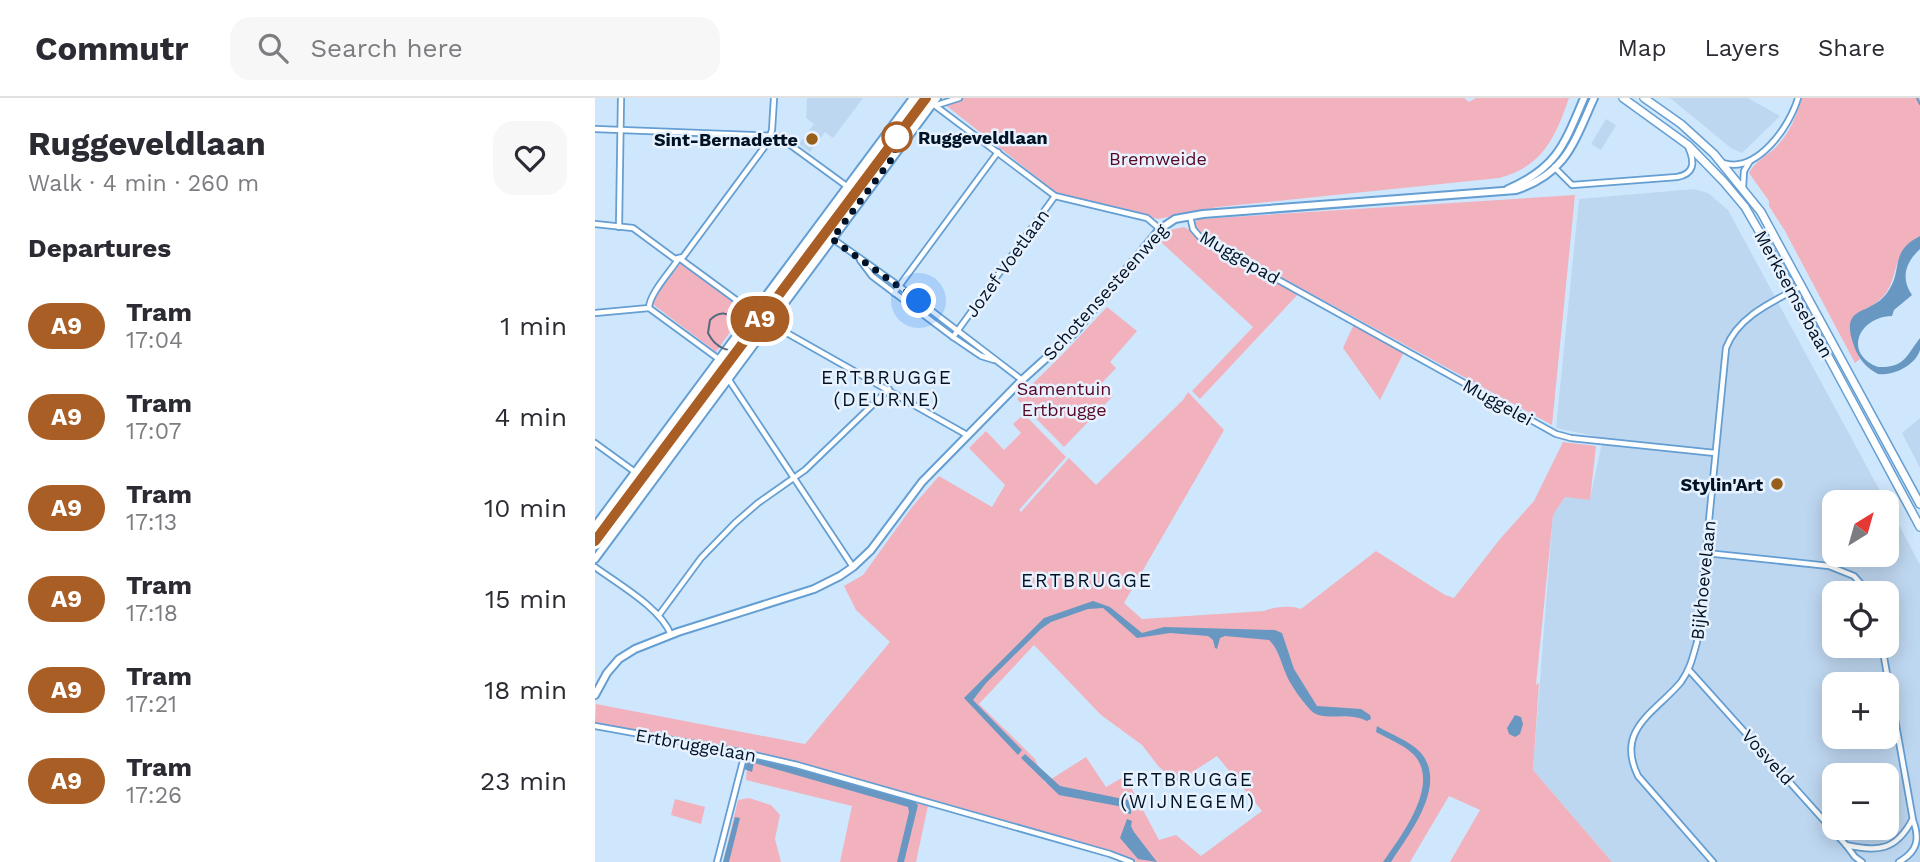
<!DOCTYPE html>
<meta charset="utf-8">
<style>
body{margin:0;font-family:"Work Sans",sans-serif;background:#f7f7f7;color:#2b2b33;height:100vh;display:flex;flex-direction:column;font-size:26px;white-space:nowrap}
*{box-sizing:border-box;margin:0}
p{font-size:23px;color:#7c7c81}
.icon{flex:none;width:38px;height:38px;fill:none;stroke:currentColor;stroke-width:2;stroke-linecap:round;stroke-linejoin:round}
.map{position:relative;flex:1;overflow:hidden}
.side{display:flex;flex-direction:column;background:#fff;width:595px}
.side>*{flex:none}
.badge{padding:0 14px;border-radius:23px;font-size:24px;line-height:46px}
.needle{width:46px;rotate:37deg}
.fabs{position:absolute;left:1227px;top:392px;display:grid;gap:14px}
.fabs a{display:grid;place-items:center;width:77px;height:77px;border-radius:14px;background:#fff;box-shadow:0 4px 18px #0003;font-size:35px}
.you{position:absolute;width:35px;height:35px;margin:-18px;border:5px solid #fff;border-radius:50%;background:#1a73e8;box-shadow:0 0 0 10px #1a73e833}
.map>.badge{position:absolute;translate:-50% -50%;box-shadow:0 0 0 4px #fff}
h2{padding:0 28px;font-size:26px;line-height:63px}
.round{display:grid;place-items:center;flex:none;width:74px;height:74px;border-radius:21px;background:#f7f7f7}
.overview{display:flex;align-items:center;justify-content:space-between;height:119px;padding:0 28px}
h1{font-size:33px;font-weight:700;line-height:52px}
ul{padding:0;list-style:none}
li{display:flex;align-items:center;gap:21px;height:91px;padding:0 28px}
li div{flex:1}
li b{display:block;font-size:26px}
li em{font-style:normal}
li .badge{min-width:77px;font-weight:700;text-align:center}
header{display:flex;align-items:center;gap:42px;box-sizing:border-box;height:98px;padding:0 35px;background:#fff;border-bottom:2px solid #e1e1e2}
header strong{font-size:33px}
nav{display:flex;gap:38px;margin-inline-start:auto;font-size:24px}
.search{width:490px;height:63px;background:#f7f7f7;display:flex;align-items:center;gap:18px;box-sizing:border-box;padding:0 24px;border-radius:21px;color:#7c7c81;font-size:26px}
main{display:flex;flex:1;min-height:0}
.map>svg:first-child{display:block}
.built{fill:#bed7f0;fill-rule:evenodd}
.green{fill:#f1b2bd;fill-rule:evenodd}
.water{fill:#6897c2}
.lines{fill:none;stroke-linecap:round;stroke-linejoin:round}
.stream{stroke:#6897c2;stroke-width:2}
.street-casing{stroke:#649ed2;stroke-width:8}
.secondary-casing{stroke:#649ed2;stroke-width:10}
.primary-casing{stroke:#649ed2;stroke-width:10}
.street{stroke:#fff;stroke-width:4.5}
.secondary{stroke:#fff;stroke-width:6}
.primary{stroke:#fff;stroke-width:7}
.tram{stroke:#556a7e;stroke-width:2}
.line-casing{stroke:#fff;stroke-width:16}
.line{stroke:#a85e24;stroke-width:10}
.walk{stroke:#001225;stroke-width:7;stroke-dasharray:0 12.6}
.stop-dot{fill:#fff;stroke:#a85e24;stroke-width:3.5}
.poi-dot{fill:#975f19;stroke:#e7f2fe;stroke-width:2.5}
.labels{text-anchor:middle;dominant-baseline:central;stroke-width:5;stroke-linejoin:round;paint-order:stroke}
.stop-label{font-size:18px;font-weight:bold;fill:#001225;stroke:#e7f2fe;text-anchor:start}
.poi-label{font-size:18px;font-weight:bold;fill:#001225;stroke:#e7f2fe;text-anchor:end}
.park-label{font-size:18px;fill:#570624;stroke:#e7f2fe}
.street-label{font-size:18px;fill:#001225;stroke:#e7f2fe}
.neighbourhood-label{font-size:19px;letter-spacing:2px;fill:#001225;stroke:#e7f2fe}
</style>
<header>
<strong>Commutr</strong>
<div class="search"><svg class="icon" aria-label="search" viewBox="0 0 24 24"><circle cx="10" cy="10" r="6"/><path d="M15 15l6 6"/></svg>Search here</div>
<nav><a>Map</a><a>Layers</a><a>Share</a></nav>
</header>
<main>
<section class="side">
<div class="overview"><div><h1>Ruggeveldlaan</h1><p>Walk · 4 min · 260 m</p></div><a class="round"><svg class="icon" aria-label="heart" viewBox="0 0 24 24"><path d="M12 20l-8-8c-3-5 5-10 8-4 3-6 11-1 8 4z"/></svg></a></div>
<h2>Departures</h2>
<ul>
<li><span class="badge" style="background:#a85e24;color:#fff">A9</span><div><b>Tram</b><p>17:04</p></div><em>1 min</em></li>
<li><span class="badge" style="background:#a85e24;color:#fff">A9</span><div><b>Tram</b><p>17:07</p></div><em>4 min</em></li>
<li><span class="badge" style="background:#a85e24;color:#fff">A9</span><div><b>Tram</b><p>17:13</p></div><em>10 min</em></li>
<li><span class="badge" style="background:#a85e24;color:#fff">A9</span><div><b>Tram</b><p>17:18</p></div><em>15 min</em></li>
<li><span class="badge" style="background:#a85e24;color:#fff">A9</span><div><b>Tram</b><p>17:21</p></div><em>18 min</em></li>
<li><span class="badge" style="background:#a85e24;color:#fff">A9</span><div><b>Tram</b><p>17:26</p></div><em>23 min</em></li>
</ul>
</section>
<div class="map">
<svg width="1325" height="764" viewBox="0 0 1325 764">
<rect width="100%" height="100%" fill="#cfe7fd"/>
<g class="built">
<path d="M212,0H268L238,40L230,34L215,54L204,46L219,26L211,20Z"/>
<path d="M1075,0H1153L1185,18L1147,55L1136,50Z"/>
<path d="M1011,21L1021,27L1006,52L996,46Z"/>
<path d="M1099,91L1113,95L1133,112L1291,404H1239V457H1292V404L1325,467V764H1017L938,672L958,416L970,399L995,401L1008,340L961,330L984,101ZM1239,495H1292V548H1239ZM1239,586H1292V639H1239ZM1239,677H1292V730H1239Z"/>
<path d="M1325,320V370L1307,335Z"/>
</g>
<g class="green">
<path d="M351,0H869L874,4L881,0H974C960,40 948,68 904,80L623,109L563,121L467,99L348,5Z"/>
<path d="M1207,0H1325V138C1288,157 1312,193 1270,211L1259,247L1265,261L1260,265L1190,133L1174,108V103L1154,75C1159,64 1170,59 1179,51C1194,37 1201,19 1207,0Z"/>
<path d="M980,97L957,327L605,135L599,127L601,123L605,121Z"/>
<path d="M589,129L706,193L605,301L597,293L658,229L566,144L575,132Z"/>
<path d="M86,164L151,211L121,254L56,205Z"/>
<path d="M512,209L542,233L515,264L521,270L505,287L518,298L469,349L422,301L468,256Z"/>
<path d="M760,224L810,252L785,302L748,250Z"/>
<path d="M593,294L629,332L529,505L547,521L669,513C679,509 696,507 706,511L781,453L850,497L859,500L905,441L939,403L968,344L1001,348L995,402L970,399L958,417L941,587L944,585L938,672L1017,764H855L885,712L854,698L815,764H542L334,703L321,764H245L257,708L151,682L153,654L0,625L1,606L210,646L295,544L261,512L249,488L268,477L317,409L344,378L397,409L410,387L374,350L391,333L409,352L426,335L418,326L429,316L471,359L424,412L426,414L474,360L501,387L588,302ZM439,547L506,617L547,647L564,669L582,684L622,658L667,713L606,758L581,737L564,742L530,678L511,689L491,659L450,685L440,661L384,606Z"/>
<path d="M154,700L176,707L185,717L180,741L186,764H128L143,702Z"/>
<path d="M80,701L110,709L106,726L76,717Z"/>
</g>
<g class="water">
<path d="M1325,138V151C1311,164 1305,180 1317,197L1299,212L1297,218C1263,219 1248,256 1283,269C1310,270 1311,258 1325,240C1325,244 1325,248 1325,252C1320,268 1298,278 1283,276C1271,270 1263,260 1259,248C1243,204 1277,220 1294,192C1308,171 1294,154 1325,138Z"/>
<path d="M498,503L515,509L547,535L569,529L680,532L687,535L699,571L722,608L766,611L775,617L776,621L772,623C753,613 732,623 719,615C711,609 694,585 691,576C686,564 683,550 674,542L630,538L625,540L622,551L620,550L618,542L613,538L575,535L542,540L508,510L493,511L456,524L446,531L391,585L378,602L427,652L423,657L369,600L449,520Z"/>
<path d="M920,617L926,619L928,626L925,636L920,639L914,636L912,630Z"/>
<path d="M782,628C795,636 815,643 825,654C854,686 814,736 796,764H788C806,738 847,685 818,656C809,647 792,640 781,634Z"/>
<path d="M430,656L465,688L533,702L536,706V716L529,715L528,710L523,708L464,697L426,660Z"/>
<path d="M158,658L320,704L323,707L309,764H302L314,714L313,709L159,665L157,674L149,671L154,660Z"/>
<path d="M140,719L145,720L134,764H128Z"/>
<path d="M532,721L537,723L536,728L539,734L562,764L543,761L525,740Z"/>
</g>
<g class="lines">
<path class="stream" d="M1322,0L1325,6"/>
<g class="street-casing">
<g id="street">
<path d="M330,0L460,98L552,120L565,131"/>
<path d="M342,7L364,0"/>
<path d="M0,31L183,38L268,100"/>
<path d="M1128,65C1162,76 1195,28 1203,0"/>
<path d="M959,69L977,87L1082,79C1099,76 1100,65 1094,51"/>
<path d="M1148,89L1149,73L1155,63"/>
<path d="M595,118L598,131L604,138L961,336L976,340L1120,355"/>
<path d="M0,126L38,130L80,161L88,159L173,44L177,32L179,0"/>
<path d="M24,129L26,0"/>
<path d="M238,141L304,188L427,282"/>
<path d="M265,162L277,178L358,239L386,258L399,262"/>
<path d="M299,195L403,54"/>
<path d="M54,210L125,262L136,285L258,469"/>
<path d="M54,210C54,196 76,173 84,160L159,215"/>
<path d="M0,215L54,210"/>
<path d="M176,226L372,337"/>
<path d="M358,239L460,98"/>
<path d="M0,345L40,374"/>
<path d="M1111,455L1234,468L1259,478L1274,495"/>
<path d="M0,469C23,486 66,510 76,537"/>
<path d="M64,517L106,460L140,425L163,405L210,372L294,291"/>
<path d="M1287,548L1318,722C1325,741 1323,753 1304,764"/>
<path d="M1094,572L1251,747L1260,759L1267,764"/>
<path d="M0,628L150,655L202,667L515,756L536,764"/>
<path d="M1251,747C1282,754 1301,753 1317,722"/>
<path d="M122,764L150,655"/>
<path d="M1118,764L1043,678C1020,631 1060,615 1086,584C1095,572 1098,558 1102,544L1131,250C1143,218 1179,203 1207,188"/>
</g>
</g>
<g class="secondary-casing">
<g id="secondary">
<path d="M913,91C962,70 969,47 989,0"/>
<path d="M0,428L318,0"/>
<path d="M0,461L342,0"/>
<path d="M0,597L12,575L24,561L40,551L83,534L219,491L245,478L258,469L276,452L327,384L427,282L479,235L565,131L580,121L608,116L921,92C971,76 979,44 999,0"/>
</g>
</g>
<g class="primary-casing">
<g id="primary">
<path d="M1028,0L1093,47L1129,84L1150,109L1191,180L1325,429"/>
<path d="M1049,0L1086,26L1119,56L1166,114L1325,406"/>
</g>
</g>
<use href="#street" class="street"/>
<use href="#secondary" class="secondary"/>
<use href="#primary" class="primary"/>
<g class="tram">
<path d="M148,247C135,258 120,249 113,235L115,222C136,201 144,240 168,219"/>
<path d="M0,446L334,0"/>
</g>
</g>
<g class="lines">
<g class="line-casing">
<path id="line" d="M0,443L331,0"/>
</g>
<use href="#line" class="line"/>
<path class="walk" d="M302,39L299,58L237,141L324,203"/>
</g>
<circle class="stop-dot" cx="302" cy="39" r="14"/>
<g class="poi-dot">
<circle cx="217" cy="41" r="7"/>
<circle cx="1182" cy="386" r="7"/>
</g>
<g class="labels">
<g class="stop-label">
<text x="323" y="39">Ruggeveldlaan</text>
</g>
<g class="poi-label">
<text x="203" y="41">Sint-Bernadette</text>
<text x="1168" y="386">Stylin'Art</text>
</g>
<g class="park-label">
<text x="563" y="60">Bremweide</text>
<text x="469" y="290">Samentuin<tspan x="469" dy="21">Ertbrugge</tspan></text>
</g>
<g class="street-label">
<text transform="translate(645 159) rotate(30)">Muggepad</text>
<text transform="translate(412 165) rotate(-54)">Jozef Voetlaan</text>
<text transform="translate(510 194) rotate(-48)">Schotensesteenweg</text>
<text transform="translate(1199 196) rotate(61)">Merksemsebaan</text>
<text transform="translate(903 304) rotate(29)">Muggelei</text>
<text transform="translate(1108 482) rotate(-84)">Bijkhoevelaan</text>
<text transform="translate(101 647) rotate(10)">Ertbruggelaan</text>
<text transform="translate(1173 659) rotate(48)">Vosveld</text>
</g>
<g class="neighbourhood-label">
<text x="292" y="279">ERTBRUGGE<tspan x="292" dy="22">(DEURNE)</tspan></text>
<text x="492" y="482">ERTBRUGGE</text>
<text x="593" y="681">ERTBRUGGE<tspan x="593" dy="22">(WIJNEGEM)</tspan></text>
</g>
</g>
</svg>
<div class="fabs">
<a><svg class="needle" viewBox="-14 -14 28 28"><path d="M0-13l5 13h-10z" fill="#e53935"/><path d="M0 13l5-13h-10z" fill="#7c7c81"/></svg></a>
<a><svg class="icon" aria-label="locate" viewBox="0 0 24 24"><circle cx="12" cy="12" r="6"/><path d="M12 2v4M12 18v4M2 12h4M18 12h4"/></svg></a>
<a>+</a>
<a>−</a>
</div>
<div class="you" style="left:324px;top:203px"></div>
<b class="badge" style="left:165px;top:221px;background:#a85e24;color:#fff">A9</b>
</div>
</main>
